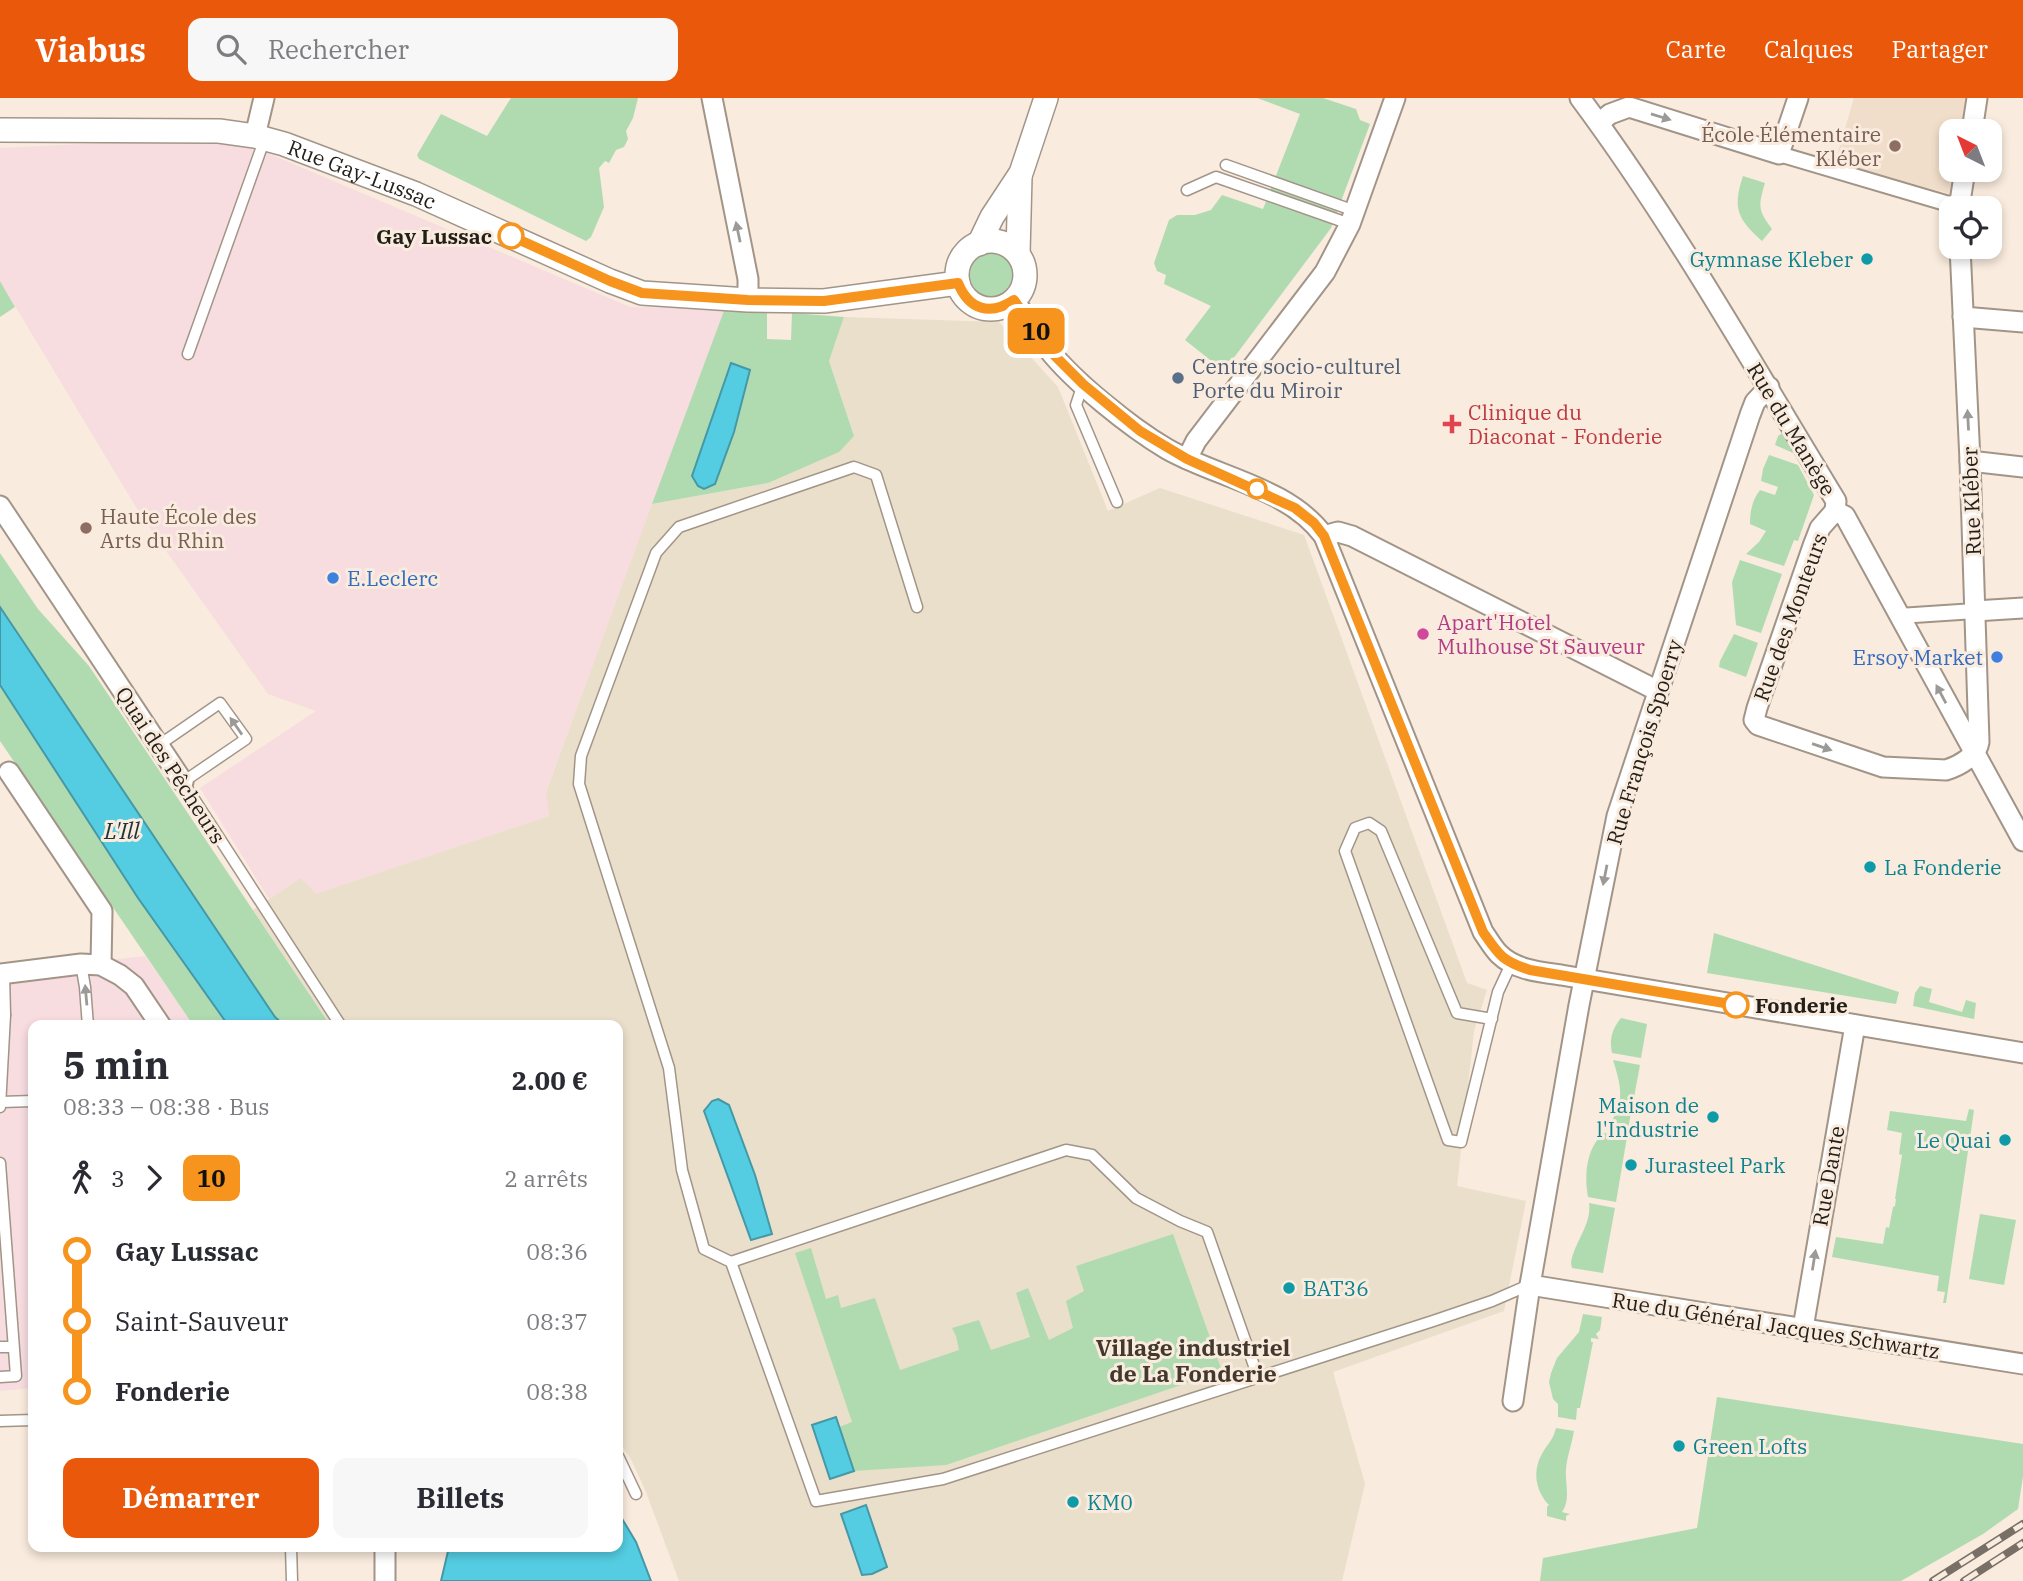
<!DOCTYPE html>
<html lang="fr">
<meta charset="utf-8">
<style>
body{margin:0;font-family:"IBM Plex Serif",serif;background:#f7f7f7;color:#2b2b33;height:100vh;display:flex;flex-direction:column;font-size:26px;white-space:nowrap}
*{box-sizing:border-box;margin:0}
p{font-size:23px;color:#7c7c81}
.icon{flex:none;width:38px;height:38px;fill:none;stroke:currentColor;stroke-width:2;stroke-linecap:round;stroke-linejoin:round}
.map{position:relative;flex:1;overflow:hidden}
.panel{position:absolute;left:28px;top:922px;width:595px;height:532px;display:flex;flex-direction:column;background:#fff;border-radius:14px;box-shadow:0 4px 10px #0003}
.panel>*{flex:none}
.badge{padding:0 14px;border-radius:10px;font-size:24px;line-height:46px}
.needle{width:46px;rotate:318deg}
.fabs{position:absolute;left:1939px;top:21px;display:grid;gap:14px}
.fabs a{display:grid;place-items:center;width:63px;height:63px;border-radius:14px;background:#fff;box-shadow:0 4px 10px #0003;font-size:35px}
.map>.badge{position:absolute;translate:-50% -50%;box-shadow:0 0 0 4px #fff}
.legs{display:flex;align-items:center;gap:10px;height:77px;padding:0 35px;font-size:23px}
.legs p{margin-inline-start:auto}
.headline{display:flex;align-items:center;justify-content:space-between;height:119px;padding:0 35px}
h1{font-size:38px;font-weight:800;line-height:52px}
.cta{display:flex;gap:14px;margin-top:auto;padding:14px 35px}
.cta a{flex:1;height:80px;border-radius:14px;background:#ea580c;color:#fff;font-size:28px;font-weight:800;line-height:80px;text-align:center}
.cta a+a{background:#f7f7f7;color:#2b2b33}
ul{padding:0 35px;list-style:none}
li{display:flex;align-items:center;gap:24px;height:70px;font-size:26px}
li i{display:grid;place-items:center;width:10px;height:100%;margin:0 9px;background:currentColor}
li i::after{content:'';width:18px;height:18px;margin:-9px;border:5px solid;border-radius:50%;background:#fff}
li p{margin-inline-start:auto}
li:first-child i{background:linear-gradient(#0000 50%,currentColor 0)}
li:last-child i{background:linear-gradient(currentColor 50%,#0000 0)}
header{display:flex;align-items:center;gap:42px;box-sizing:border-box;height:98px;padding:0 35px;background:#ea580c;color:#fff}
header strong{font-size:33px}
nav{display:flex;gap:38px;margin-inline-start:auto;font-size:24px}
.search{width:490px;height:63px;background:#f7f7f7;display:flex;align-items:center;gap:18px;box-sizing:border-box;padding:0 24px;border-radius:14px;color:#7c7c81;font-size:26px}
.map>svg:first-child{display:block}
.commercial{fill:#f7dce0}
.industrial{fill:#eadfca}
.built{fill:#f1deca}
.green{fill:#b0dbb1}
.water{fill:#54cde3;stroke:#4598a6;stroke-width:2}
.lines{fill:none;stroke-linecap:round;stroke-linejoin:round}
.service-casing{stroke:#a29588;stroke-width:13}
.pedestrian-casing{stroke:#a29588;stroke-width:18}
.minor-casing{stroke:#a29588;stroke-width:23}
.tertiary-casing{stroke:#a29588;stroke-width:26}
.service{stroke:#fff;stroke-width:10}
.pedestrian{stroke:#fff;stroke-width:14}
.minor{stroke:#fff;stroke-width:19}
.tertiary{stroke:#fff;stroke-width:23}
.rail-casing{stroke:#787067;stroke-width:8}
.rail{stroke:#f9ebdd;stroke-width:5;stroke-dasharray:16;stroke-linecap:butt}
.oneway{fill:#9c9a97}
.line-1-casing{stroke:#fff;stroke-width:16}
.line-1{stroke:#f7941d;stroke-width:10}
.education-dot{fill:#8d6e63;stroke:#f9ebdd;stroke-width:2.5}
.stop-1-dot{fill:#fff;stroke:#f7941d;stroke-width:3.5}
.culture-dot{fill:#0f9aa8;stroke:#f9ebdd;stroke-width:2.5}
.service-dot{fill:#5c6f8a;stroke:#f9ebdd;stroke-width:2.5}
.health-dot{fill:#e0444e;stroke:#f9ebdd;stroke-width:2.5}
.shop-dot{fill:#3f7fe0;stroke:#f9ebdd;stroke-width:2.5}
.hotel-dot{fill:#d1479c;stroke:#f9ebdd;stroke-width:2.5}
.labels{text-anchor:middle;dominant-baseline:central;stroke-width:6;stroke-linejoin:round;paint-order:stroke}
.education-label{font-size:21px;fill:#785e54;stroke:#f9ebdd;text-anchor:end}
.street-label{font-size:21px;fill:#221e18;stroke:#f9ebdd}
.stop-label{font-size:21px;font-weight:bold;fill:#221e18;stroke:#f9ebdd;text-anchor:end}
.culture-label{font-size:21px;fill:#0d838f;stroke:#f9ebdd;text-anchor:start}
.service-label{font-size:21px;fill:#4e5e75;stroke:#f9ebdd;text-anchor:start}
.health-label{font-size:21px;fill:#be3a42;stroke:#f9ebdd;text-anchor:start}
.shop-label{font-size:21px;fill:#366cbe;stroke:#f9ebdd;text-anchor:start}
.hotel-label{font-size:21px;fill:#b23c85;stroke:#f9ebdd;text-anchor:start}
.water-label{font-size:23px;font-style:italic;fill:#1e3338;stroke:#f9ebdd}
.neighbourhood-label{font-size:23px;font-weight:bold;fill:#43382d;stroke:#f9ebdd}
</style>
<header>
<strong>Viabus</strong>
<div class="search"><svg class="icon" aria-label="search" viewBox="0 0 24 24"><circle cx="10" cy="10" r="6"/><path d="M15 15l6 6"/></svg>Rechercher</div>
<nav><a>Carte</a><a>Calques</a><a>Partager</a></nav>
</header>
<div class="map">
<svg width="2023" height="1483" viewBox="0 0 2023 1483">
<rect width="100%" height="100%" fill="#f9ebdd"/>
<g class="commercial">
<path d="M230,39L630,209L725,210L546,693L549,718L316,797L301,780L269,801L200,690L316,613L268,596L142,419L0,183V50Z"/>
<path d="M145,858L193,927L33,928V1290L0,1293V875Z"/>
</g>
<path class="industrial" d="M844,219L999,224L1058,289L1108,413L1160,390L1304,437L1467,885L1487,892L1474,933L1457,1088L1526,1103L1504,1213L1333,1274L1365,1386L1342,1483H679L646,1394L630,1359L618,1343V928L330,927L253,812L301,780L316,796L549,718L546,694L652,406L768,385L854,338L829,263Z"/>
<path class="built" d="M1854,0H1968L1962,33H1951V72H1955L1950,96L1835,64Z"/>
<g class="green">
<path d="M511,0H638L633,20L626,33L628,41L624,49L616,52L609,65L605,63L599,70L604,109L591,139L586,143L419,61L417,57L441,16L487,38Z"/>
<path d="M1257,0H1323L1356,11L1360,22L1370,26L1331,130L1224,273L1185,242L1211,208L1164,186L1166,177L1157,173L1154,165L1169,122L1177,117H1195L1211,112L1222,97L1263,111L1300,16Z"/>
<path d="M1743,78L1765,85C1758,108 1758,112 1772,131L1762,143C1738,121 1732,111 1743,78Z"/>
<circle cx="992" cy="177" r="22"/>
<path d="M0,183L15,209L0,219Z"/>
<path d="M725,210L767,215V241L791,242L792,215L844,219L829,263L854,338L839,354L768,385L652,406Z"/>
<path d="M1787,332L1798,351L1793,355L1775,347L1778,338Z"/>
<path d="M1769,357L1798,367L1814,397L1798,443L1794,442L1784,468L1746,456L1759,444L1766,433L1750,426C1750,414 1752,402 1760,392L1775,397L1778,389L1761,383L1763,371Z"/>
<path d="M0,455L38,511L89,568L330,927H284L275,919L0,509Z"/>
<path d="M1740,462L1782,476L1761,535L1736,527L1732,484Z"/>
<path d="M1734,536L1758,545L1746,579L1719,569L1720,563Z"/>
<path d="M0,587L138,800L228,927H193L0,643Z"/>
<path d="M1714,835L1899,894L1896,906L1707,875Z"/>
<path d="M1920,888L1932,891L1929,904L1962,914L1966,902L1976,905L1974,921L1913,908L1915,895Z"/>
<path d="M1621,920L1647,926L1641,960L1612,955C1609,941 1612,931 1621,920Z"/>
<path d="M1613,962L1640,967L1628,1031L1608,1028C1626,1005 1621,988 1613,962Z"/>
<path d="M1969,1011L1974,1012L1946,1205H1943L1945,1194L1937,1193L1939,1178L1832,1159L1836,1139L1883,1146L1886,1129L1889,1130L1893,1109L1895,1108L1896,1101H1895L1902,1057L1899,1056L1902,1035L1887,1032L1890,1013L1966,1023Z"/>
<path d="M1604,1035L1627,1039L1616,1104L1588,1099C1584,1077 1586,1050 1604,1035Z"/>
<path d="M1589,1105L1615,1110L1603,1175L1572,1170L1571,1165C1574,1144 1592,1127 1589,1105Z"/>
<path d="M1980,1116L2016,1122L2004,1187L1969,1181Z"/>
<path d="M1173,1136L1222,1273L946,1367L854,1373L839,1329L852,1324L795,1155L811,1150L826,1201L838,1197L841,1210L875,1200L900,1272L959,1252L956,1238L952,1230L979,1222L991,1252L1030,1239L1016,1195L1028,1190L1049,1242L1073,1230L1066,1203L1084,1193L1076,1168Z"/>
<path d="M1583,1216L1602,1219L1600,1232L1596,1236L1599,1241L1591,1240V1244H1593L1580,1310H1577L1576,1322L1558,1319V1306L1553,1301L1549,1284L1551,1275L1557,1260L1579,1234Z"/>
<path d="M1717,1299L2023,1346V1378L2018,1411L1983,1436L1901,1483H1540L1543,1460L1697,1430Z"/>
<path d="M1556,1330L1574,1333C1572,1346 1567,1358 1566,1371C1565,1386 1571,1402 1562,1414L1570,1416L1566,1418V1423L1547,1418V1409L1549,1407C1535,1392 1532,1372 1543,1354C1549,1344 1553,1342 1556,1330Z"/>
</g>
<g class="water">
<path d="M731,265L750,272L734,334L715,386L704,391L698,388L692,378Z"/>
<path d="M0,509L275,919L284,927H228L138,800L0,587Z"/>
<path d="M718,1001L729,1007L755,1077L772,1136L751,1142L704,1013L712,1003Z"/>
<path d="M836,1319L854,1373L830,1381L812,1327Z"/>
<path d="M866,1407L887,1469L872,1476L862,1477L841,1416Z"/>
<path d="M618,1414L636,1444L651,1483H441L449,1449H618Z"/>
</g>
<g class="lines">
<g class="service-casing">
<g id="service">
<path d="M1226,67L1355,113"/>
<path d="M1187,92L1216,79L1350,126"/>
<path d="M188,256L265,40"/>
<path d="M1083,286L1076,307L1117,404"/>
<path d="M917,509L876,377L854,369L679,429L656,455L581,658L579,686L669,970L682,1072L704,1151L731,1164L816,1403L943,1381L1433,1223L1492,1203L1529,1187"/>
<path d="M159,647L220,605L246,641L183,684L341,928"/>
<path d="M81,866L85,889L88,928"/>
<path d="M4,876L5,917"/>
<path d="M0,918L5,917L0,1009"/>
<path d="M1492,921L1457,915L1381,733L1369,725L1355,730L1345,753L1448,1042L1461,1044L1498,894L1511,866"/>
<path d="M1,1004L33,1003"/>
<path d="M0,1065L16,1278L0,1279"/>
<path d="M731,1164L1066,1052L1092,1057L1136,1100L1180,1123L1207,1134L1258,1279"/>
<path d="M0,1249H13"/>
<path d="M0,1323L33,1322"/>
<path d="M618,1358L636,1396"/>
<path d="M291,1449L292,1483"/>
</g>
</g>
<g class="pedestrian-casing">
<g id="pedestrian">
<path d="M1779,56L1959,109"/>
<path d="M1899,518L1975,513"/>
</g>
</g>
<g class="minor-casing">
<g id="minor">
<path d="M712,0L748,181V202"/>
<path d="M1580,0C1675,128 1753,267 1836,403L1835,413"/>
<path d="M1599,25L1610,16L1629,9L1779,56L1798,0"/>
<path d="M1972,33L1977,0"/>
<path d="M255,38L264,0"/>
<path d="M1959,110L1965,72"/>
<path d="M1014,203C1026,218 1036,235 1048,251C1074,284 1130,329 1167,351C1218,380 1288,389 1324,438L1483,834C1488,841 1493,850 1499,856C1515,872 1540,874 1561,877L2023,955"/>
<path d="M1963,219L2023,224"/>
<path d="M1187,361L1196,343L1325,174L1350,126L1395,0"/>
<path d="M1970,363L2023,369"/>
<path d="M0,408L183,684"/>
<path d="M1835,413L1820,430L1813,448L1757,610L1754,622L1758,627L1883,669L1946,672C1959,668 1977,658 1979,644L1970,363L1960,149"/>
<path d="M1835,413L1845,418L2023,743"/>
<path d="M1324,438L1338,434L1352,438L1658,593"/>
<path d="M1975,513L2023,510"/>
<path d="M9,674L102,813L101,867"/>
<path d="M0,876L81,866L101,867L120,877L134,888L161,928"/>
<path d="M1530,1187L2023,1266"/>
<path d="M1803,1230L1855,927"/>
<path d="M1513,1303L1530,1187L1579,907L1617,718L1750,317L1755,304L1769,289"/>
<path d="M385,1483V1449"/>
</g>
</g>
<g class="tertiary-casing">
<g id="tertiary">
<path id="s1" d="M0,32L219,33L255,38L284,46L416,96L610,183L642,195L748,202L824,203L958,185"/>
<circle cx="991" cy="177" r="34"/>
<path d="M979,146L992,119L1021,75L1046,0"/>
<path d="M1018,155L1020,79"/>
</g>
</g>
<use href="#service" class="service"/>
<use href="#pedestrian" class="pedestrian"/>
<use href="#minor" class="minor"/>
<use href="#tertiary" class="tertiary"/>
<g class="rail-casing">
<g id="rail">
<path d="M1933,1483L2023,1426"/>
<path d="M1964,1483L2023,1445"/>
</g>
</g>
<use href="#rail" class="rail"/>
</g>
<defs><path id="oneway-solid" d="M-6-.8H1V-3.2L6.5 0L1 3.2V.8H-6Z" transform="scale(1.75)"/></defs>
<g class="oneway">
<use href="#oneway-solid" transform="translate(1661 19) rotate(17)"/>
<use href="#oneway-solid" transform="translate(738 134) rotate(-102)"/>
<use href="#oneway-solid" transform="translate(1968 322) rotate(-93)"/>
<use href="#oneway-solid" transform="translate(1941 596) rotate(-118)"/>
<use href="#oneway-solid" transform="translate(236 628) rotate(-125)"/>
<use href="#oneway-solid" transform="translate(1822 649) rotate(19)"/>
<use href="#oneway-solid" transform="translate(1605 777) rotate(101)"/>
<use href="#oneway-solid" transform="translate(86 897) rotate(-95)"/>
<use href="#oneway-solid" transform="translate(1814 1162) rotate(-81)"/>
</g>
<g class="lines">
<g class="line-1-casing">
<path id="line-1" d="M511,138L610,183L642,195L748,202L824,203L958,185C969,212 990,218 1014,202L1049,252L1083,286L1140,333L1187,361L1295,410L1314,425L1324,438L1483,834C1499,857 1502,863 1530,872L1736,907"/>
</g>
<use href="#line-1" class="line-1"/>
</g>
<g class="education-dot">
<circle cx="1895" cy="48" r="7"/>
<circle cx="86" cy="430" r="7"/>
</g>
<g class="stop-1-dot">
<circle cx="511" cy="138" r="12"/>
<circle cx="1257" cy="391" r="9"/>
<circle cx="1736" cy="907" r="12"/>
</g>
<g class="culture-dot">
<circle cx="1867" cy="161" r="7"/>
<circle cx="1870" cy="769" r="7"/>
<circle cx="1713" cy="1019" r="7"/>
<circle cx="2005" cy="1042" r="7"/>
<circle cx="1631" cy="1067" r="7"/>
<circle cx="1289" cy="1190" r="7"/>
<circle cx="1679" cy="1348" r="7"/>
<circle cx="1073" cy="1404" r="7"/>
</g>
<circle class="service-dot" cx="1178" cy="280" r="7"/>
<path class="health-dot" d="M1448.5 315.5h7v7h7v7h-7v7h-7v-7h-7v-7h7z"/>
<g class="shop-dot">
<circle cx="333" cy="480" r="7"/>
<circle cx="1997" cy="559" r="7"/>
</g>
<circle class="hotel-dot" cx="1423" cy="536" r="7"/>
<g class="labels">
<g class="education-label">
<text x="1881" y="36">École Élémentaire<tspan x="1881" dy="24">Kléber</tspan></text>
<text x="100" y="418" text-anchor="start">Haute École des<tspan x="100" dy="24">Arts du Rhin</tspan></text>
</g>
<g class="street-label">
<text stroke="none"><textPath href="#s1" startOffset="369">Rue Gay-Lussac</textPath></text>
<text transform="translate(1792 331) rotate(59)">Rue du Manège</text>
<text transform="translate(1971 403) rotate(-92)">Rue Kléber</text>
<text transform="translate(1790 519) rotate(-70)">Rue des Monteurs</text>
<text transform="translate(1644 644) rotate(-73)">Rue François Spoerry</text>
<text transform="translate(171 667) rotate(57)">Quai des Pêcheurs</text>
<text transform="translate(1828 1078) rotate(-80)">Rue Dante</text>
<text transform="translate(1776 1227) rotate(9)">Rue du Général Jacques Schwartz</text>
</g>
<g class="stop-label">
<text x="492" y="138">Gay Lussac</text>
<text x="1755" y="907" text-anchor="start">Fonderie</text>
</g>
<g class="culture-label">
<text x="1853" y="161" text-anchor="end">Gymnase Kleber</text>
<text x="1884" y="769">La Fonderie</text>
<text x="1699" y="1007" text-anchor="end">Maison de<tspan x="1699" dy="24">l'Industrie</tspan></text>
<text x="1991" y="1042" text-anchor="end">Le Quai</text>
<text x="1645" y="1067">Jurasteel Park</text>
<text x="1303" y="1190">BAT36</text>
<text x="1693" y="1348">Green Lofts</text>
<text x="1087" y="1404">KM0</text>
</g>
<g class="service-label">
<text x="1192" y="268">Centre socio-culturel<tspan x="1192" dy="24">Porte du Miroir</tspan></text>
</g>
<g class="health-label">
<text x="1468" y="314">Clinique du<tspan x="1468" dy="24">Diaconat - Fonderie</tspan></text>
</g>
<g class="shop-label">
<text x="347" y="480">E.Leclerc</text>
<text x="1983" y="559" text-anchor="end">Ersoy Market</text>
</g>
<g class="hotel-label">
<text x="1437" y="524">Apart'Hotel<tspan x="1437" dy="24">Mulhouse St Sauveur</tspan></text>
</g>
<g class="water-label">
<text x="122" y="732">L'Ill</text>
</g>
<g class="neighbourhood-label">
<text x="1193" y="1249">Village industriel<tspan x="1193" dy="26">de La Fonderie</tspan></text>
</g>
</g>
</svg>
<div class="fabs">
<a><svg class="needle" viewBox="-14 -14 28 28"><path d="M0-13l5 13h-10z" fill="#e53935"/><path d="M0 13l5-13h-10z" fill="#7c7c81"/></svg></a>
<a><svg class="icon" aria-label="locate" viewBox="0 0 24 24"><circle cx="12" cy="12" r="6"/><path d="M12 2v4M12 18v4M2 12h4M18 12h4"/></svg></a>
</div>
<b class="badge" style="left:1036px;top:233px;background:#f7941d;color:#111">10</b>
<section class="panel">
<div class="headline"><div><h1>5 min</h1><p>08:33 – 08:38 · Bus</p></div><b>2.00 €</b></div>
<div class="legs"><svg class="icon" aria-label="walk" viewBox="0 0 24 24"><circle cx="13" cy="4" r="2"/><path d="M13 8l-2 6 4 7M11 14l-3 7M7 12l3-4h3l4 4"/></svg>3<svg class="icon" aria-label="forward" viewBox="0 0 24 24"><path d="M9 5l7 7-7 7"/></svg><b class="badge" style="background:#f7941d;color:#111">10</b><p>2 arrêts</p></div>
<ul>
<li><i style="color:#f7941d"></i><b>Gay Lussac</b><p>08:36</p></li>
<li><i style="color:#f7941d"></i><span>Saint-Sauveur</span><p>08:37</p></li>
<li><i style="color:#f7941d"></i><b>Fonderie</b><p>08:38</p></li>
</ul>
<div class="cta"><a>Démarrer</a><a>Billets</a></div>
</section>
</div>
